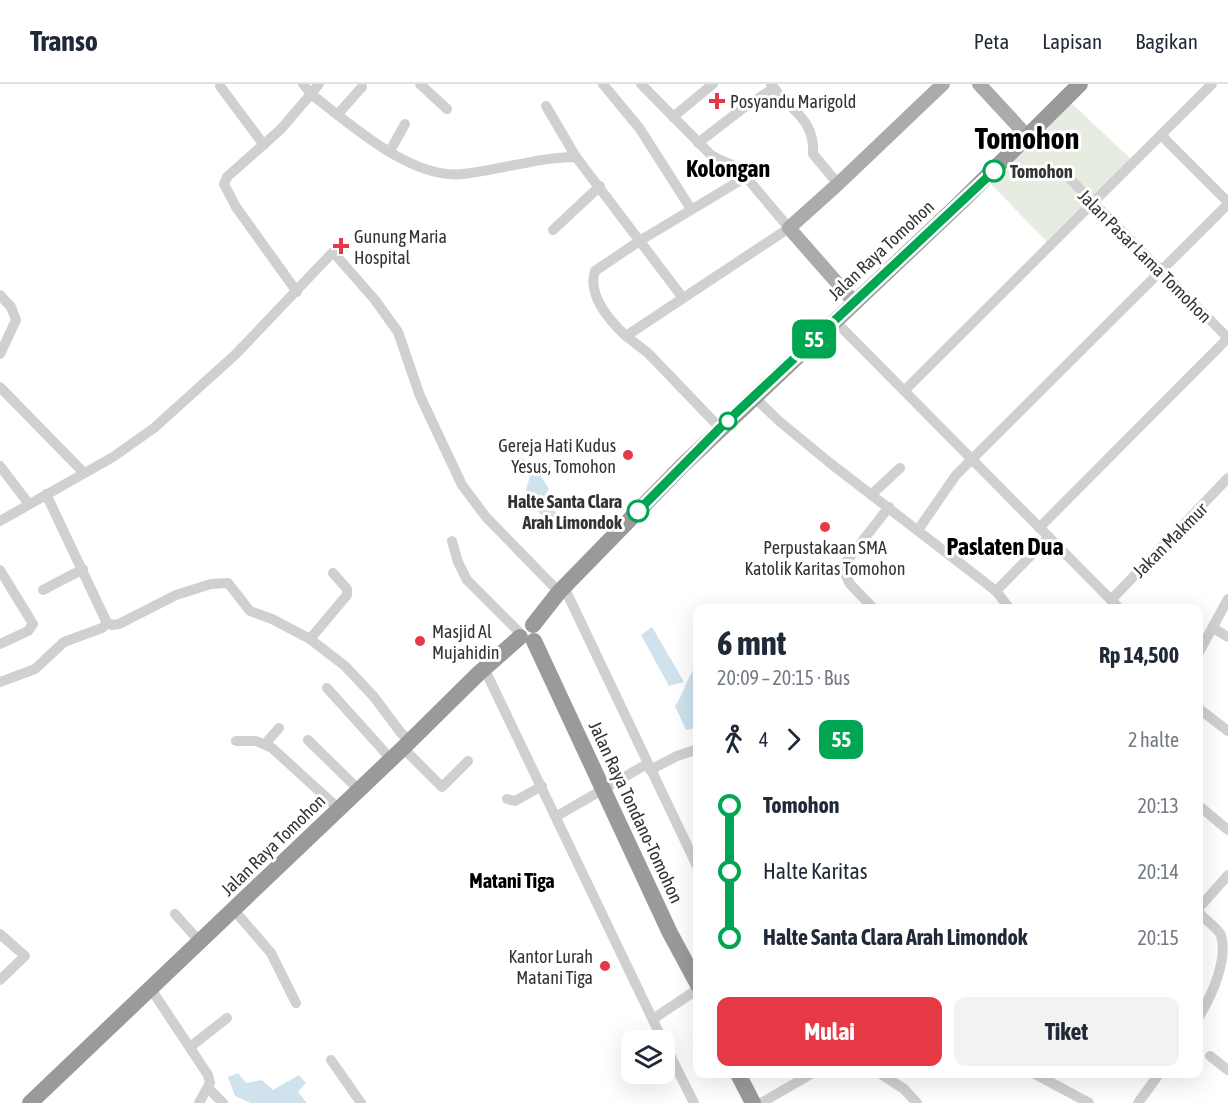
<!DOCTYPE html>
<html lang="id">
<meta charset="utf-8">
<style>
body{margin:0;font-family:"Asap Condensed",sans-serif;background:#f2f2f3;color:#1f2937;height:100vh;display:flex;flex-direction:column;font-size:22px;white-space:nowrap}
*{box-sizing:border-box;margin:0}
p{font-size:20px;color:#747a83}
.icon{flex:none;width:33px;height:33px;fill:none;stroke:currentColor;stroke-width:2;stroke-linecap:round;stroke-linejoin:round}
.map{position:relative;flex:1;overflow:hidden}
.side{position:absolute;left:693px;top:520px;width:510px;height:474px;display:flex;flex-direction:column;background:#fff;border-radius:12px;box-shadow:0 6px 24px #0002}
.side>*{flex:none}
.badge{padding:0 12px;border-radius:9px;font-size:21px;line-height:39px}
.controls{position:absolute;left:621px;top:946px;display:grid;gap:12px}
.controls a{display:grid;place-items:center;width:54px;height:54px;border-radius:12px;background:#fff;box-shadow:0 6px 24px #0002;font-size:30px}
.map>.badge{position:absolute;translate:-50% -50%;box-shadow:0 0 0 3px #fff}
.legs{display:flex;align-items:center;gap:9px;height:66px;padding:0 24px;font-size:20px}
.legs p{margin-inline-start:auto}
.summary{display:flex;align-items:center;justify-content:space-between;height:102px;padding:0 24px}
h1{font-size:33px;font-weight:700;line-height:45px}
.button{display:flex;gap:12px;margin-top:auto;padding:12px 24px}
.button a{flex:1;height:69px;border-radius:12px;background:#e63946;color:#fff;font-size:24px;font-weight:700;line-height:69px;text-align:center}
.button a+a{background:#f2f2f3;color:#1f2937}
ul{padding:0 24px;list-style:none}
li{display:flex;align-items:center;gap:21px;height:66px;font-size:22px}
li i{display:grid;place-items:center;width:9px;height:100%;margin:0 8px;background:currentColor}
li i::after{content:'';width:15px;height:15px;margin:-8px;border:4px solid;border-radius:50%;background:#fff}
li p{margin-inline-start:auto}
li:first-child i{background:linear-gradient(#0000 50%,currentColor 0)}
li:last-child i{background:linear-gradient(currentColor 50%,#0000 0)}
header{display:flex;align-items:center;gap:36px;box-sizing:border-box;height:84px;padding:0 30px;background:#fff;border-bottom:2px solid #e0e1e3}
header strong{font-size:28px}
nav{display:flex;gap:33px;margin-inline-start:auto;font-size:21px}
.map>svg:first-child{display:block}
.green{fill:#e6ecdf}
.water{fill:#cfe2ee}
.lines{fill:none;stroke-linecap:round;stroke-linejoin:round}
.minor{stroke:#d0d0d0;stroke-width:10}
.major{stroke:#ababab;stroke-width:14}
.highway{stroke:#9a9a9a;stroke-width:16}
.line-1-casing{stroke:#fff;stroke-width:14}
.line-1{stroke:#00a651;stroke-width:9}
.poi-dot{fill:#e63946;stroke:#fff;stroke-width:2}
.stop-1-dot{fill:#fff;stroke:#00a651;stroke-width:3}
.labels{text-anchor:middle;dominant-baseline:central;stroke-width:6;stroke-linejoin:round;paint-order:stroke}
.poi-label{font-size:18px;fill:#333;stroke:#fff;text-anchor:start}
.stop-label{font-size:18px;font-weight:bold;fill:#333;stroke:#fff;text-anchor:start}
.street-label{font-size:18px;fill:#333;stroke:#fff}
.neighbourhood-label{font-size:20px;font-weight:bold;fill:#000;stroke:#fff}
.district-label{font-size:24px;font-weight:bold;fill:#000;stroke:#fff}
.town-label{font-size:30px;font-weight:bold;fill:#000;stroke:#fff}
</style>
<header>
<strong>Transo</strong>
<nav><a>Peta</a><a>Lapisan</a><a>Bagikan</a></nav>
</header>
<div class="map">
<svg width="1228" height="1019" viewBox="0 0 1228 1019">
<rect width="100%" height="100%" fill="#fff"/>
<path class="green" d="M1066,14L1134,78L1050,161L986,95Z"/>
<g class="water">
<path d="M520,373L532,380L541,376L551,379L550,384L540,391L549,405L542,417L559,431L550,440L524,413L530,392L517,378Z"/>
<path d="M652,543L684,598L669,602L641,551Z"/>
<path d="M697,581V644L686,646L675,622C685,609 686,593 697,581Z"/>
<path d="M238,989L246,999L262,996L273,1006L299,991L306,999L298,1008L307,1019H251L235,1012L228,993Z"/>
</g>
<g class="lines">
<g class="minor">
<path d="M303,0L311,10L319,0"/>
<path d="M420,0L447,25"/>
<path d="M603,0L640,45L691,125"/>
<path d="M641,0L711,71C726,81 732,76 746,93"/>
<path d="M771,0C789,27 815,33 813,70L838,100"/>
<path d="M220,2L264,61"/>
<path d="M546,22L576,73"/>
<path d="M338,30L362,3"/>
<path d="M673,33L713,0"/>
<path d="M1161,51L1228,118"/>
<path d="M698,59L742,25L774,4"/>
<path d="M390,67L405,40"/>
<path d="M1063,88L1228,254"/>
<path d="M553,146L600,102"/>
<path d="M297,208L236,123L224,100L227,93L281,45L311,10C350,40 411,96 463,90C500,86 539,73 576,73L683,214"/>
<path d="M0,211L11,223L16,236L0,270"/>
<path d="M834,236L1120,525"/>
<path d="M626,252C609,236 587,211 595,187L641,156L746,93L789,144L626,252L648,269L720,344"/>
<path d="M0,303L84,389"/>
<path d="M905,306L1212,0"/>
<path d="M754,313L779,337L830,379L996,507L1010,525"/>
<path d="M0,382L29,420"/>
<path d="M46,410L107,539L112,541L119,540L176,511L211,500L228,499L250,527L272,535L310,555L345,582L374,613L401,649L411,657"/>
<path d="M872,410L900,384"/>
<path d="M0,437L113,373L154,344L236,270L333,168L375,216L398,248L420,312L462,401L486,433L559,508"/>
<path d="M1039,444L1228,254"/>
<path d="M918,446L956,391L1228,120"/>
<path d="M452,457L458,478L467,496L519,548"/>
<path d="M0,486L33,540L28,547L0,560"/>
<path d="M564,503L698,784"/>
<path d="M43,506L83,485"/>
<path d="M996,507L1049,453"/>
<path d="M1111,516L1228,394"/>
<path d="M874,525L850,500L842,483L889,423"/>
<path d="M1213,544L1228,553"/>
<path d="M310,555L347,511V505L333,489"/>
<path d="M1198,570L1228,515"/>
<path d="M484,584L663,957"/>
<path d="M0,598L35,585L64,558L102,544L107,539"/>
<path d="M327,604L391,675"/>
<path d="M1198,624L1228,647"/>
<path d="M308,656L359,706"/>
<path d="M236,657H256L272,664L339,725"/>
<path d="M265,660L279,644"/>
<path d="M403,664L442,703L468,677"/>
<path d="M650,686L677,672L698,665"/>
<path d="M507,715L515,717L542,702"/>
<path d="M1198,721L1228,746"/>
<path d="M557,732L647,680"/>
<path d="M1198,825L1228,791"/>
<path d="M234,826L271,869L296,919"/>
<path d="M1198,827C1204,836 1215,841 1221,851C1228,876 1212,912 1198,934"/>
<path d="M175,830L200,858"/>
<path d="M0,850L25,872L0,896"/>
<path d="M151,905L208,991L210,999L199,1019"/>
<path d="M653,935L698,905"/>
<path d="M664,959L694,1019"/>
<path d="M190,963L227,934"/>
<path d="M1210,972L1228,986"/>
<path d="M331,976L361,1019"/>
<path d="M881,990L904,1005L917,1019"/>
<path d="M1035,990L1089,1019"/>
<path d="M208,1004L223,1019"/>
<path d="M761,1019L811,990"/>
<path d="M1138,1019L1159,990"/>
</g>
<g class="major">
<path d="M979,0L1028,53"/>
<path d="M854,218L789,144L838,100L943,0"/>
</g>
<g class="highway">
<path d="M533,541L559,508L683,381L960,119L1080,0"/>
<path d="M534,557L670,849L698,901"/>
<path d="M738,990L753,1019"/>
<path d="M30,1019L403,664L478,590L520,553"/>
</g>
</g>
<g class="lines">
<g class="line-1-casing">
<path id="line-1" d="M638,427L720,344L994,87"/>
</g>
<use href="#line-1" class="line-1"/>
</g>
<g class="poi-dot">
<path d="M714 8h6v6h6v6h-6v6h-6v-6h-6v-6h6z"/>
<path d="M338 153h6v6h6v6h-6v6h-6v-6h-6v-6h6z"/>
<circle cx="628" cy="371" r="6"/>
<circle cx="825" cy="443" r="6"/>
<circle cx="420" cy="557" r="6"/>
<circle cx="605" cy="882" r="6"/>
</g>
<g class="stop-1-dot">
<circle cx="994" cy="87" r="10"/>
<circle cx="728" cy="337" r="8"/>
<circle cx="638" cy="427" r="10"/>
</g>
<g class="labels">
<g class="poi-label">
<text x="730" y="17">Posyandu Marigold</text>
<text x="354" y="152">Gunung Maria<tspan x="354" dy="21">Hospital</tspan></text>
<text x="616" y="361" text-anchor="end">Gereja Hati Kudus<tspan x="616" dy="21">Yesus, Tomohon</tspan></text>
<text x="825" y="463" text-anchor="middle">Perpustakaan SMA<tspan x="825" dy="21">Katolik Karitas Tomohon</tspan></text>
<text x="432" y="547">Masjid Al<tspan x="432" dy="21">Mujahidin</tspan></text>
<text x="593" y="872" text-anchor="end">Kantor Lurah<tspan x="593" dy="21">Matani Tiga</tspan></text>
</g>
<g class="stop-label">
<text x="1010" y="87">Tomohon</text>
<text x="622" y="417" text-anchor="end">Halte Santa Clara<tspan x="622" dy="21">Arah Limondok</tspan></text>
</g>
<g class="street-label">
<text transform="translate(881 166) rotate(-43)">Jalan Raya Tomohon</text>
<text transform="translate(1145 172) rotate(45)">Jalan Pasar Lama Tomohon</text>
<text transform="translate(1170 456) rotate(-45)">Jakan Makmur</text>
<text transform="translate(636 728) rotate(65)">Jalan Raya Tondano-Tomohon</text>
<text transform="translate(273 761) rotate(-44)">Jalan Raya Tomohon</text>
</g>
<g class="neighbourhood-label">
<text x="512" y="796">Matani Tiga</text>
</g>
<g class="district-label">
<text x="728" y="84">Kolongan</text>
<text x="1005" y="462">Paslaten Dua</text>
</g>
<g class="town-label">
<text x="1027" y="54">Tomohon</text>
</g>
</g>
</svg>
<div class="controls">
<a><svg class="icon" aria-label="layers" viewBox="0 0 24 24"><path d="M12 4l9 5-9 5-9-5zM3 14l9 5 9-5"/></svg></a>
</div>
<b class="badge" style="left:814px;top:255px;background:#00a651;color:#fff">55</b>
<section class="side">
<div class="summary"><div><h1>6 mnt</h1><p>20:09 – 20:15 · Bus</p></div><b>Rp 14,500</b></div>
<div class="legs"><svg class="icon" aria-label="walk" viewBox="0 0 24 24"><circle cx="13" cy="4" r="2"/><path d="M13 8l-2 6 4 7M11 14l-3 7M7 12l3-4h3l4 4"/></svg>4<svg class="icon" aria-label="forward" viewBox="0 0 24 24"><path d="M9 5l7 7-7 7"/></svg><b class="badge" style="background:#00a651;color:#fff">55</b><p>2 halte</p></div>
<ul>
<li><i style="color:#00a651"></i><b>Tomohon</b><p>20:13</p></li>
<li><i style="color:#00a651"></i><span>Halte Karitas</span><p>20:14</p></li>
<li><i style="color:#00a651"></i><b>Halte Santa Clara Arah Limondok</b><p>20:15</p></li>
</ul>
<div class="button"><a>Mulai</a><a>Tiket</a></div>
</section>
</div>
